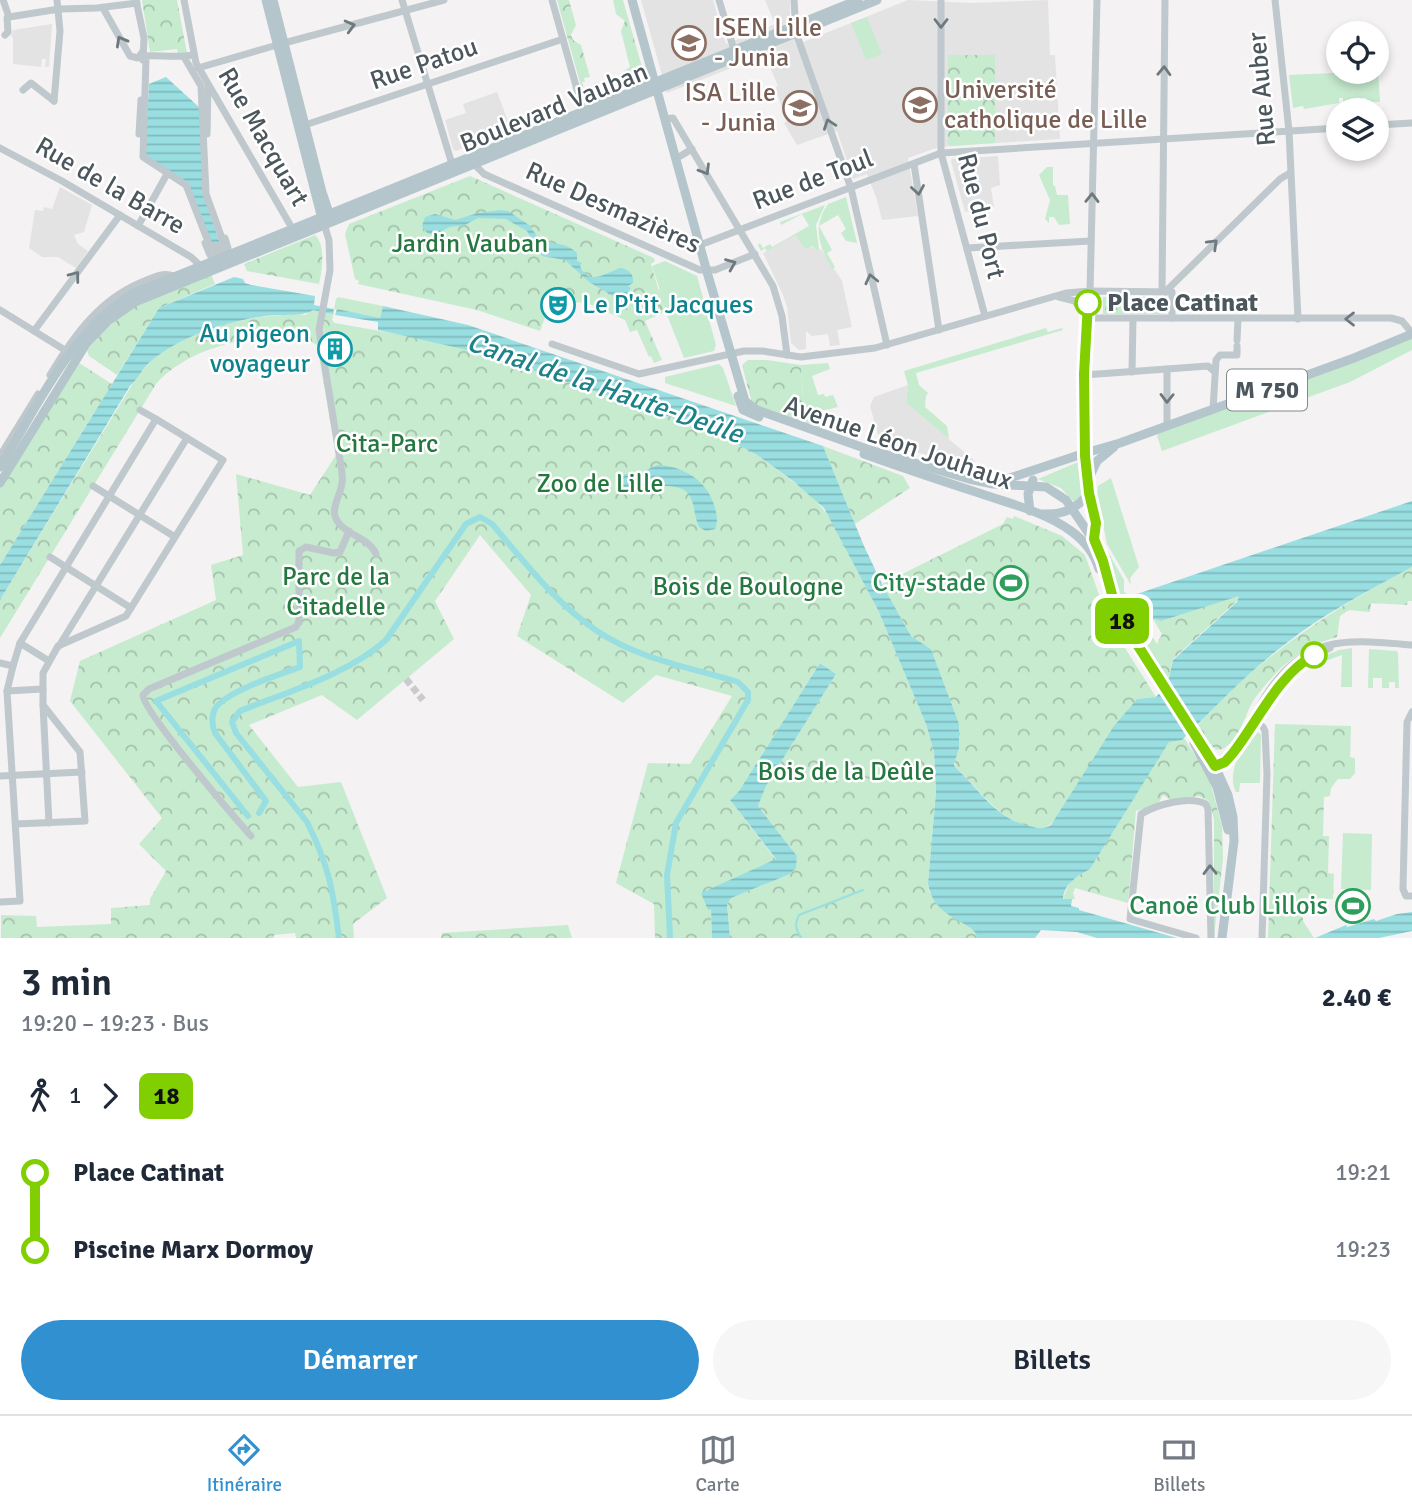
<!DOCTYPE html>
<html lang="fr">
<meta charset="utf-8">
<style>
body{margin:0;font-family:Signika,sans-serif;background:#f6f6f7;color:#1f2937;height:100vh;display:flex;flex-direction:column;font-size:26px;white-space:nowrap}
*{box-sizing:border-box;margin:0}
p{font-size:23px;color:#747a83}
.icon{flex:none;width:38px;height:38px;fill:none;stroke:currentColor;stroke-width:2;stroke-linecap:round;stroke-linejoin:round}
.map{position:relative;height:938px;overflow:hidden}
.sheet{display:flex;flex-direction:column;background:#fff;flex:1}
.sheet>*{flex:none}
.badge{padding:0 14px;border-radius:10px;font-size:24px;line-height:46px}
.controls{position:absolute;left:1326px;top:21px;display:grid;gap:14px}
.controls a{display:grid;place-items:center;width:63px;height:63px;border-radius:50%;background:#fff;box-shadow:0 4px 10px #0003;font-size:35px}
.map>.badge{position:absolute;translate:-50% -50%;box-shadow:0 0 0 4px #fff}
.legs{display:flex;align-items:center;gap:10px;height:77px;padding:0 21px;font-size:23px}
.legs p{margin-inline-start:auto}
.overview{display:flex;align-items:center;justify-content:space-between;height:119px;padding:0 21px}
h1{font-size:38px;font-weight:600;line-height:52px}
.primary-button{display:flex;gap:14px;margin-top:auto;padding:14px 21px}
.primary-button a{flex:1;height:80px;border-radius:42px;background:#3190cf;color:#fff;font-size:28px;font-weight:600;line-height:80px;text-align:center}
.primary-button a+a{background:#f6f6f7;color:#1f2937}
ul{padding:0 21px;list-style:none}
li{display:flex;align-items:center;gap:24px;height:77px;font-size:26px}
li i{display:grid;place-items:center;width:10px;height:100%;margin:0 9px;background:currentColor}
li i::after{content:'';width:18px;height:18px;margin:-9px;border:5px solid;border-radius:50%;background:#fff}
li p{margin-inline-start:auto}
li:first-child i{background:linear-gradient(#0000 50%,currentColor 0)}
li:last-child i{background:linear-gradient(currentColor 50%,#0000 0)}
.tab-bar{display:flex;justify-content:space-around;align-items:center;height:98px;border-top:2px solid #e0e1e3;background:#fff;font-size:19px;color:#747a83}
.tab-bar a{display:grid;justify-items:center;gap:4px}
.tab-bar .active{color:#3190cf}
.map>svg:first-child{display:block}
.education{fill:#e4e3e3}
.green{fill:#c7ebcf}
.forest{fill:url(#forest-crowns)}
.water{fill:url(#water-rules)}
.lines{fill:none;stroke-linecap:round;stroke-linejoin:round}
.stream{stroke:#99dfe2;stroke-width:2}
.canal{stroke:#99dfe2;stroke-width:6}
.minor-tunnel{stroke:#cacbcd;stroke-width:7;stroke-dasharray:7 3.5;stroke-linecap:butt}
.minor{stroke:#bfc8cc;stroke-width:7}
.major{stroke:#b5c5cc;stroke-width:9}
.oneway{stroke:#6e797e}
.line-1-casing{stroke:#fff;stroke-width:16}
.line-1{stroke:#81cf00;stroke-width:10}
.stop-1-dot{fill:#fff;stroke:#81cf00;stroke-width:3.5}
.labels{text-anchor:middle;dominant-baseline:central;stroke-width:5;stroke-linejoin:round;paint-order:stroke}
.shield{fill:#fff;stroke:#82898e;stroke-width:2}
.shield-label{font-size:24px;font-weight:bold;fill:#4c575d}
.education-label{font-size:26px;fill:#785e54;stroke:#fff;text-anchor:start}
.street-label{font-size:26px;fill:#4c575d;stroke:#fff}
.park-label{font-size:26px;fill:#24773f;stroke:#fff}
.stop-label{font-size:26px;font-weight:bold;fill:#4c575d;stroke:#fff;text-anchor:start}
.culture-label{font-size:26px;fill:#0d838f;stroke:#fff;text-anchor:start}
.leisure-label{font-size:26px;fill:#27864d;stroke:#fff;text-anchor:end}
.water-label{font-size:28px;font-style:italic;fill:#1d8388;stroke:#fff}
</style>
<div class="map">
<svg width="1412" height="938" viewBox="0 0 1412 938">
<defs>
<pattern id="forest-crowns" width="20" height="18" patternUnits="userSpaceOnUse" patternTransform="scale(1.75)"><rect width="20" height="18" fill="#c7ebcf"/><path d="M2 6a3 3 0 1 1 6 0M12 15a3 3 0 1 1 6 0" fill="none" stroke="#a4c1ab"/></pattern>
<pattern id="water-rules" width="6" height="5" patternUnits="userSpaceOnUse" patternTransform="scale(1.75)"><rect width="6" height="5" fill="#99dfe2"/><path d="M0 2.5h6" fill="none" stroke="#7fb8ba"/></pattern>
</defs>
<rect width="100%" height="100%" fill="#f4f2f2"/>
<g class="education">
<path d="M641,0H713L726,44L775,24L765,0H790V16L796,45L908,0L972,3L1048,0L1050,55H1055L1060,139L950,146L933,149L908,158L918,216L882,220L877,200L867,174L853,179L837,131L797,145L784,123L787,121L775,88L778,86L765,55L667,93Z"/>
<path d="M52,24L49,67H45L46,59H42L41,67L13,64V38L11,36L13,30Z"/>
<path d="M497,92L511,129L456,151L453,149L445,120L466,113L463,104Z"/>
<path d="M998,156L1000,185L991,188L994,207L965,212L951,161L952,159Z"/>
<path d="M60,187L92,205L84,232L74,235L78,244L88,251L76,268L58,257H42L29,248L35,210L43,211L44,207L52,209Z"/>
<path d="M796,235L817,251L821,249L842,281L852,327L837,330L840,345L830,346L828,334L812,336L806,331V349L799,350L791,343L787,307L783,295L763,253Z"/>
<path d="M908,385L906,403L975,461L969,468L880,441L870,406L874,397Z"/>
</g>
<g class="green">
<path d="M867,17L882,54L866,60L851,23Z"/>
<path d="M1378,71L1380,102H1367L1366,98H1362V101L1343,102V98H1339V103L1304,109L1303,106L1293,108L1289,75Z"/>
<path d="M1047,167H1053V185L1055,186L1057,195H1068L1070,224L1059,225L1054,217H1049V223L1045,219L1050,200L1039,175Z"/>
<path d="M846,197L857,243L846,241L841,233L846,229L838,215L819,226L832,250L827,253L835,267L832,269C819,246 812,227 828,204Z"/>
<path d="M825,205L816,225L819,250L817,251L812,246L805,249L796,235L767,251L765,248L761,251L758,245L760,243L763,248L770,244L772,247L809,226L802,214L781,225L780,222Z"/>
<path d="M665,261L697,276L716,345L714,351L684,358L662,302H660L659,287L652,266Z"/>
<path d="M338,297L383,306L380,318L334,309L336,299Z"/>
<path d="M1046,328L1048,332L1062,328L1063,330L916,373L919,385L928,393L926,396L925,407L947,426L949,439L906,403L908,385L904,371Z"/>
<path d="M1412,337V350L1350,382L1162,451L1157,436L1159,433Z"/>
<path d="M828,363L830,369L812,376L818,395L824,394L825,397L833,395L838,407L821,411L819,417L820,428L807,423L801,417L804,414L801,365Z"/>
<path d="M719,364L723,368L736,406L665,383V377Z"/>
<path d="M1083,460L1084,491L1075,503L1061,488L1038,479Z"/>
<path d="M1111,478L1139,567L1130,578L1131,585L1107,544L1097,494L1098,486Z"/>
<path d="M1352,648V687H1341L1342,655L1317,664L1319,658L1339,650Z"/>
<path d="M1369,649L1397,651L1398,654L1399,688H1395V682H1389V688H1382V678H1373V688H1368Z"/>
<path d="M1258,732L1261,735L1260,783H1240L1239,792H1236C1226,774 1242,741 1258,732Z"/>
<path d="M1343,833L1372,834L1371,890L1341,889Z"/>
</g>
<g class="forest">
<path d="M142,0H177L187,53L178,54L177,49L150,52Z"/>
<path d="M557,0H569L576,25L571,35L573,40L581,45L590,77L584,78L585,82H582L584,90L594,87L593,84L598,82L599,84L607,82L611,88L584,97Z"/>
<path d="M613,0H623L644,74L617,86L616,80L626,76L624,71L630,67L621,31L625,21L616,14Z"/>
<path d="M948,55H995V143L950,146L948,144Z"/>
<path d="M470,176L654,258L655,261L651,264L665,312L645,321L662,360L654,363L651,356L649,357L637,330L630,332L625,320L585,302L570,303L571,317L557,318L546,315L540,331L477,310L358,284L359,281L355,279L345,234L349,224Z"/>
<path d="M315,235C326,245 322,270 319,284L247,271L244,264Z"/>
<path d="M211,274L215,284L159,308L117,375L89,356L87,350L107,328L135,306Z"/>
<path d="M1103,297H1165L1167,299V312L1165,314H1103Z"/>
<path d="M313,307L334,312L332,320L335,323L430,340L481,353L712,431L757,455L811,495L833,521L878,610L926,724L934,752L936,792L928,884L929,892L964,924C972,926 977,929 977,938H730L727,904L730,898L790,874L796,867L797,856L758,806L766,786L836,674L820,663L739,791L730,800L776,860L711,908L712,938H655L654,904L616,883L648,763L690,764L732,696L656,675L623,703L517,636L531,595L480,535L435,601L454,639L357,720L322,695L249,725L298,787L341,782L387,898L353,924L354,938H296L295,933L274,935V938H1V915L36,916L37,927L111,924V908L150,905V899L166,871L139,844L162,818L70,701L80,661L216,600L211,565L243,555L236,474L310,495L336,455L317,345L300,335L278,337L277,333C234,341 186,350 156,384L0,638V600L132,385C143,368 156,354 174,344C206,325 269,312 306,315Z"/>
<path d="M748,360H767L801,365L804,415L796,420L758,408L752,403L742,365Z"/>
<path d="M79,363L112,384L0,565V486Z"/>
<path d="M823,446L903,476L910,488L855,524Z"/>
<path d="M1014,516L1062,536L1085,555L1109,623L1156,697L1137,699L1115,726L1055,820L1046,828C1003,829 983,792 955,767L949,698L931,649L911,636L882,584L1003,524L1007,517L1013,519Z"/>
<path d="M1105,547L1124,580V591L1157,644L1162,634L1153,619L1161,621L1240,595L1237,601L1173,659L1168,683L1123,613L1113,585Z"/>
<path d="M1412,567V601H1408L1407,605L1371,603L1370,612L1349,610L1340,616L1337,637C1315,643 1298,653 1281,668C1272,677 1259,692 1253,701C1245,714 1237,749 1217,750L1209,744L1197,726C1260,656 1329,611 1412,567Z"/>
<path d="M1275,724L1351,726L1350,757L1355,758V773L1350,779H1338L1331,788L1330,796L1324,797L1323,836H1329L1328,873L1334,874L1333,899L1303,898V921L1314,938H1268Z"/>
<path d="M1184,738L1200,763L1211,785L1222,826L1223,859L1214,937V819L1209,801L1199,796L1171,800L1163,795L1158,804L1136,811L1128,903L1075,888L1073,893L1075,899L1066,900L1063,898L1070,881L1090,869L1169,741Z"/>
<path d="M568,925L572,938H441L442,933Z"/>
</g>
<g class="water">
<path d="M166,77L200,108L203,194L220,243L211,244L187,182L145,158L149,84Z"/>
<path d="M501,210L508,211L529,225L540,240C554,245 566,242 577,253V261L582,263L580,266C589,287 607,272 620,268C629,269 634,274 633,283L628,286L631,288L628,293L633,296L629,302L620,300L589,282L565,260L542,256L537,250L527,231L506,219L478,218L465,225L450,227L434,235L427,233L422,226L425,217L435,214L455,220L478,213Z"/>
<path d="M234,277L243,279L245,283L251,285L315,296L314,305L334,309L333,314L313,310C301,318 280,313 265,316C226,322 181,335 150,362C142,369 137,380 130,386L0,600V565L159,308Z"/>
<path d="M383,306L468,325L823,446L864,546L882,584L911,636L931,649L959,724V748L954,764L955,767C979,789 995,818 1029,826C1038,828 1043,830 1051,825L1114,726L1137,699L1156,697L1168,683L1173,660L1237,602L1239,596L1161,621L1153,619L1137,594L1412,501V567C1368,591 1323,614 1284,645C1247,673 1215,707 1182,740L1169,742L1090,869C1078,876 1064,883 1063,899H1072L1071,906L1079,908V910L1177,938H1097L1077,932L1041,930L1035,938H977C977,921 935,922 928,884L936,792L934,752L926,724L878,610L824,508L793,481L757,455L712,431L481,353L378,330V322L335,315L337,309L380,318Z"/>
<path d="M657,465C684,466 708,481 715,508C717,515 718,523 715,529L706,531L699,527C694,517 695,503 689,495C679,479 641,489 625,491L621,489L620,479L625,474H638Z"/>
<path d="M820,663L836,674L766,786L758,806L797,856L796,868L790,874L731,898L727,904L730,938H712L711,909L708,910L701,893L776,859L730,800L739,791Z"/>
<path d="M1412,912V931L1379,938H1315L1346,925L1347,927L1374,919L1376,921L1397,914Z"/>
</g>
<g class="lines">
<path class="stream" d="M801,938C796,929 794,924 799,915L863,890"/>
<g class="canal">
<path d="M248,816L156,701L299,641L300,667C278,675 237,688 220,703C211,710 211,723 215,733L266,801L259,813"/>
<path d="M339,938C333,890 329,866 307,822L236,733L232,722L240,711C287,692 349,674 386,640L466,524L480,517L492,524C525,562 555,603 597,631C638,659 692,668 738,682L748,692V700L676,823L667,875L670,938"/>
</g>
<path class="minor-tunnel" d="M406,679L423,700"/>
<g class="minor">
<path d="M3,0L9,17L59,9L97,8L137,3"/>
<path d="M136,0L144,38L143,60"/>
<path d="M184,0L196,63L292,228"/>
<path d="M402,0L452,164"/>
<path d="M552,0L583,111"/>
<path d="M719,0L735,53"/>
<path d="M794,0L796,33L851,188L887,345"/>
<path d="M941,0V153L985,316"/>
<path d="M1275,0L1289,131L1298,319"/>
<path d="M103,8L130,56L138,58L143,51"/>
<path d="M5,35L8,32L7,18L9,17"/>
<path d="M284,43L444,0"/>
<path d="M184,57L201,86L206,194L223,241L221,245L213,247L209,244L186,185L143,157L146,59L143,56C161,55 176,58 193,55"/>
<path d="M198,68L277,45"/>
<path d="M23,90L31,83L54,101"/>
<path d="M54,101L60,31L57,0"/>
<path d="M666,119L673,118L773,286L782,316L787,355"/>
<path d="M1377,125L1412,123"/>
<path d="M302,126L563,39"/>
<path d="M139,134L141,100"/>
<path d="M207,134L208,86"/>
<path d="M0,148L62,181L191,257L204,269"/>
<path d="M677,158L692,149"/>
<path d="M470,160L484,174L700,270H715L755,254"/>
<path d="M914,164L939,330"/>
<path d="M324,224L329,240L330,270L319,330L341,466C342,472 343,478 342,483C341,494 332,506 335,516C341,535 369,536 376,554"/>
<path d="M138,226L167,174"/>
<path d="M205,243L210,255L228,248L225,238"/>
<path d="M700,245L941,153L1339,128"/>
<path d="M967,248L1091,241"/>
<path d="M1162,292L1165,0"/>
<path d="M1165,292L1280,179L1290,173"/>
<path d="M1059,297L1075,301L1086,318"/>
<path d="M0,310L68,352"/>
<path d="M1087,318H1391L1402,321L1412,333"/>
<path d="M34,331L120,215"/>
<path d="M1237,340L1238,319"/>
<path d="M552,344L639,374L744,351H762L801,357L875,348L1066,293L1090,291L1172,292V318"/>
<path d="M1132,372L1133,319"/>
<path d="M50,375C74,335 99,300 142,282C154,277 162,272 174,276"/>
<path d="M1084,375L1208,366L1214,371"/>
<path d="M140,410L156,419"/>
<path d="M1213,410L1216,360L1220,355H1237V346"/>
<path d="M1167,426V369"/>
<path d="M1085,453L1084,375L1090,291L1097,0"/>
<path d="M0,456L38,394"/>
<path d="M93,486L175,537"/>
<path d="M50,557L131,608"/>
<path d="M20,643L49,661"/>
<path d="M59,646L187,438"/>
<path d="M0,663L13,666"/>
<path d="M7,691L43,689"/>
<path d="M1412,712L1407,722L1403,889L1406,896H1412"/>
<path d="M1253,718L1263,727L1265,731L1267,774L1262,938"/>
<path d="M1256,722C1279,687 1290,666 1330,648"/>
<path d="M1215,766C1222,756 1234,749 1241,738C1251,723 1258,707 1268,692C1307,633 1350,640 1412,645"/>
<path d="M0,776L82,772"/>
<path d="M16,824L85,821L80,752L43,705L49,823"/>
<path d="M251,836C235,818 142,710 143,695L149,689L296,627L299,621V551L306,547L334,553L340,552L349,531"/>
<path d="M0,902L20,901L7,691L13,666L20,643L156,419L223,460L126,616L58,646L43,673V705"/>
<path d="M1196,938L1130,919L1141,814C1156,805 1189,795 1206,804L1208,809L1211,938"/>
</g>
<g class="major">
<path d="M266,0L322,219"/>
<path d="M273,0L322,192L329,213"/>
<path d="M632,0L707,272L745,401L757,410L867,449L969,479L993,484L1046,487L1066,500L1098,547L1111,594L1123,624L1215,766L1228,795L1233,817L1234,841L1222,938"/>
<path d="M738,396L743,410L759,417"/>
<path d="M1085,453L1089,493L1096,523L1094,539"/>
<path d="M864,454C903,468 942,481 982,494C1011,504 1045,512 1071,531C1085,541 1094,552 1099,569"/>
<path d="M0,467C37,407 70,332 132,294L858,0"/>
<path d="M1089,478L1097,461L1114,447"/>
<path d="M998,482L1085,453L1120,443L1354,358L1412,334"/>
<path d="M0,483L86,344L108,321L135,302L877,0"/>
<path d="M1030,511L1028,494L1033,480"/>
<path d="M1042,514C1063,515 1077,509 1089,493"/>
<path d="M1194,743L1217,787L1228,830"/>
</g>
</g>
<defs><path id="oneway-chevron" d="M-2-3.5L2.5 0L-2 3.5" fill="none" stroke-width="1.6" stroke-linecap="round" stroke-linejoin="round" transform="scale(1.75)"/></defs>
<g class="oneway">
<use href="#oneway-chevron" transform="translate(941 23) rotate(90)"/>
<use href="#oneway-chevron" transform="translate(350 26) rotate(-15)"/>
<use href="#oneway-chevron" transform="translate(121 41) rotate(-119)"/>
<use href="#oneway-chevron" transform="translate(1164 71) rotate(-88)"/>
<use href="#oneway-chevron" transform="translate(829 124) rotate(-109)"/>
<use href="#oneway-chevron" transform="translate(705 170) rotate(59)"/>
<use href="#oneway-chevron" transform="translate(918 190) rotate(81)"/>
<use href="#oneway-chevron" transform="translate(1092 198) rotate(-89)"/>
<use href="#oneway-chevron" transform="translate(1213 244) rotate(-44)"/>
<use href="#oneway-chevron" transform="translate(731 264) rotate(-22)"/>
<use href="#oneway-chevron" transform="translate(75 276) rotate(-53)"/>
<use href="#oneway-chevron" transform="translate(871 279) rotate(-103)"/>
<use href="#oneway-chevron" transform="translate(1350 319) rotate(180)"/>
<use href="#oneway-chevron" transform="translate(1167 398) rotate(91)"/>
<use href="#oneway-chevron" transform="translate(1210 870) rotate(-91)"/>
</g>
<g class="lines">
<g class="line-1-casing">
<path id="line-1" d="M1088,303L1084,374L1085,456L1089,493L1096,523L1094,539L1103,561L1114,602L1124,624L1215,766L1225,762L1233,753C1258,721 1278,675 1314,655"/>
</g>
<use href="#line-1" class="line-1"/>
</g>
<defs>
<g id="university-ring" transform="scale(1.75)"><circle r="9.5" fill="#fff" stroke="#8d6e63" stroke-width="1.5"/><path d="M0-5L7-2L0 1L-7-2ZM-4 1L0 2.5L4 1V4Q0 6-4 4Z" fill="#8d6e63"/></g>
<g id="theatre-ring" transform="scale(1.75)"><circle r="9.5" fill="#fff" stroke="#0f9aa8" stroke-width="1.5"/><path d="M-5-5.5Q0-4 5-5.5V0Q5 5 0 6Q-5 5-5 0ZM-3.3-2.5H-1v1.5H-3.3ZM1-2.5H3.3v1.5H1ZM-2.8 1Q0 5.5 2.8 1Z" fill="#0f9aa8"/></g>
<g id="building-ring" transform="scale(1.75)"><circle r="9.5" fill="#fff" stroke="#0f9aa8" stroke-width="1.5"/><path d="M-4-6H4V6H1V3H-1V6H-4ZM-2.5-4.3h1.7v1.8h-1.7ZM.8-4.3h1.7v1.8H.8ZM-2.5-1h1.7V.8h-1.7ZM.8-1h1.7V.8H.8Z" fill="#0f9aa8"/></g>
<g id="stadium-ring" transform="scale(1.75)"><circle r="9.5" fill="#fff" stroke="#2e9e5b" stroke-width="1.5"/><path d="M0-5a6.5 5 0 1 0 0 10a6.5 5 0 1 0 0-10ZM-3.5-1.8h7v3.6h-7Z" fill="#2e9e5b"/></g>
</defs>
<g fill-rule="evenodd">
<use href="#university-ring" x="689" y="43"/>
<use href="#university-ring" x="920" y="105"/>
<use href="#university-ring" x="800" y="108"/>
<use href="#theatre-ring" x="558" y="305"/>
<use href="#building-ring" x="335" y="349"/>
<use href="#stadium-ring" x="1011" y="583"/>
<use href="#stadium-ring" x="1353" y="906"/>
</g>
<g class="stop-1-dot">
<circle cx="1088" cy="303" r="12"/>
<circle cx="1314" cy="655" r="12"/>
</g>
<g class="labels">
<rect class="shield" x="1227" y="369.5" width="80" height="41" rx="5"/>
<g class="shield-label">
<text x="1267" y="390">M 750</text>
</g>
<g class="education-label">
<text x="714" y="28">ISEN Lille<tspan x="714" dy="30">- Junia</tspan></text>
<text x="944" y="90">Université<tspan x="944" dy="30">catholique de Lille</tspan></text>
<text x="776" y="93" text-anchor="end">ISA Lille<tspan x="776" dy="30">- Junia</tspan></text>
</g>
<g class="street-label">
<text transform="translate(424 64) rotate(-19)">Rue Patou</text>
<text transform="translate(1262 89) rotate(-95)">Rue Auber</text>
<text transform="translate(554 108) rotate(-22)">Boulevard Vauban</text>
<text transform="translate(263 137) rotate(60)">Rue Macquart</text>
<text transform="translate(813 180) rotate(-21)">Rue de Toul</text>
<text transform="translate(110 186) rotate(30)">Rue de la Barre</text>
<text transform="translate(613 208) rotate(24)">Rue Desmazières</text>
<text transform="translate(981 216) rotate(76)">Rue du Port</text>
<text transform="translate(898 443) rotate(19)">Avenue Léon Jouhaux</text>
</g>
<g class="park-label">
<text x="470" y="244">Jardin Vauban</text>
<text x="387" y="444">Cita-Parc</text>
<text x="600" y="484">Zoo de Lille</text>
<text x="336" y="577">Parc de la<tspan x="336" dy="30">Citadelle</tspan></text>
<text x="748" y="587">Bois de Boulogne</text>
<text x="846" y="772">Bois de la Deûle</text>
</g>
<g class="stop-label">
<text x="1107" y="303">Place Catinat</text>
</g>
<g class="culture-label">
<text x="582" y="305">Le P'tit Jacques</text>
<text x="310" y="334" text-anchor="end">Au pigeon<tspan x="310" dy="30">voyageur</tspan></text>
</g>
<g class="leisure-label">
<text x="986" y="583">City-stade</text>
<text x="1328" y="906">Canoë Club Lillois</text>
</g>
<g class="water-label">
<text transform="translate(605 388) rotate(19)">Canal de la Haute-Deûle</text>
</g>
</g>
</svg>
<div class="controls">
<a><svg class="icon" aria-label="locate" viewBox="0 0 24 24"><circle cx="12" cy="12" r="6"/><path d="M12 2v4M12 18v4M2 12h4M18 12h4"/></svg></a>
<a><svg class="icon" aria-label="layers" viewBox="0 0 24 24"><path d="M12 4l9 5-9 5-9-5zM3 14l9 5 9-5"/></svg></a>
</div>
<b class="badge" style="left:1122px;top:621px;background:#81cf00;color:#111">18</b>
</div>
<section class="sheet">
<div class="overview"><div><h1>3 min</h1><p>19:20 – 19:23 · Bus</p></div><b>2.40 €</b></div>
<div class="legs"><svg class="icon" aria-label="walk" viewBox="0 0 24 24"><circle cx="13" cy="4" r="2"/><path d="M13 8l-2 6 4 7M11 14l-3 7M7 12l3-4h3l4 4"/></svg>1<svg class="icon" aria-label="forward" viewBox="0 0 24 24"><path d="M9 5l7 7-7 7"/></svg><b class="badge" style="background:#81cf00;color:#111">18</b></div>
<ul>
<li><i style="color:#81cf00"></i><b>Place Catinat</b><p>19:21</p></li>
<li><i style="color:#81cf00"></i><b>Piscine Marx Dormoy</b><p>19:23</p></li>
</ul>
<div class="primary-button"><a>Démarrer</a><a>Billets</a></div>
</section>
<nav class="tab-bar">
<a class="active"><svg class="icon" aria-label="directions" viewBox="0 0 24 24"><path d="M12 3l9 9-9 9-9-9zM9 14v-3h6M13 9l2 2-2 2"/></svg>Itinéraire</a>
<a><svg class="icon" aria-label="map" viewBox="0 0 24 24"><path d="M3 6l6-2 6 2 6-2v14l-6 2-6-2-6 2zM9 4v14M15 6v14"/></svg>Carte</a>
<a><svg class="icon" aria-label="tickets" viewBox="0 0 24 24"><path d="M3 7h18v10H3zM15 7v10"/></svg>Billets</a>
</nav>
